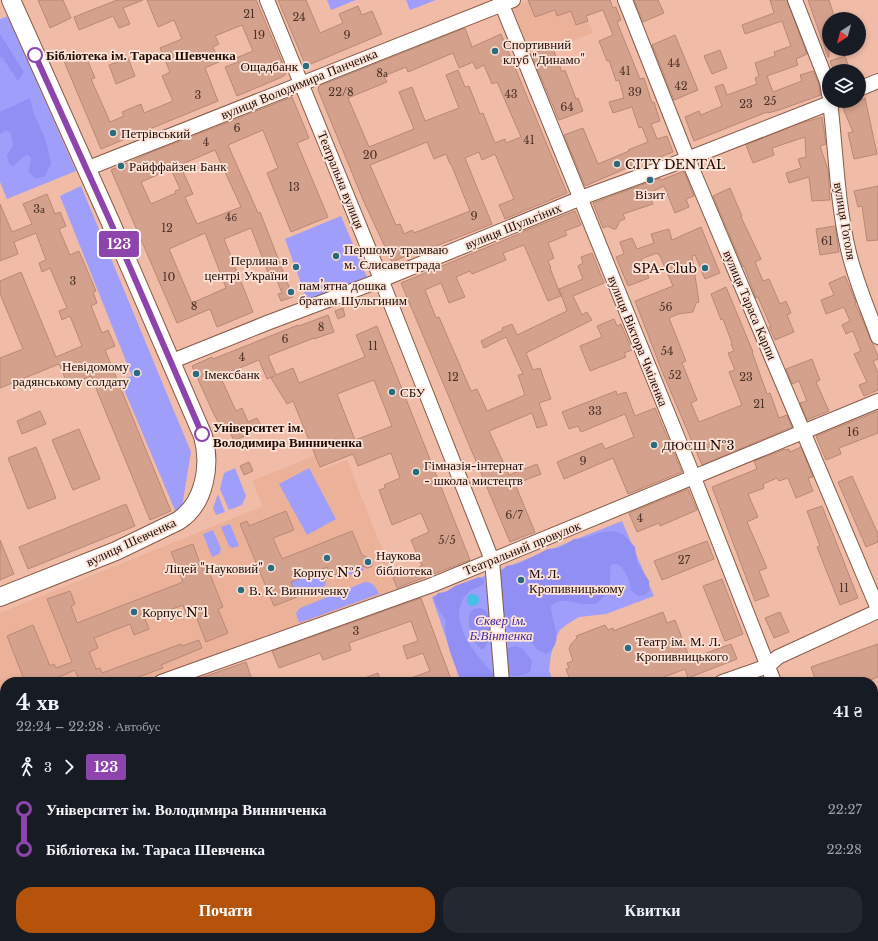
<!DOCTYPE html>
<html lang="uk">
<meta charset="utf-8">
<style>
body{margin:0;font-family:"Libre Baskerville",serif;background:#242831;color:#f1f3f6;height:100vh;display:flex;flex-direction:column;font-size:15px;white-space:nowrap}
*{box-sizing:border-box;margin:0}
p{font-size:13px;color:#9ea1a6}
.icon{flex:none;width:22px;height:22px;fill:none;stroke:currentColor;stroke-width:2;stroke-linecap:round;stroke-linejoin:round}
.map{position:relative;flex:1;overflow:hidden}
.sheet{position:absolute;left:0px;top:677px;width:878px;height:264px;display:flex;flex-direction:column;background:#171b24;border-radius:16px 16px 0 0;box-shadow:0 2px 6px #0003}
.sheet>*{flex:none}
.badge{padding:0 8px;border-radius:3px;font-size:14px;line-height:26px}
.needle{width:26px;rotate:216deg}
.controls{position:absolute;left:822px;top:12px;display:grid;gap:8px}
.controls a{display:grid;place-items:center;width:44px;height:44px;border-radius:50%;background:#171b24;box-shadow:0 2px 6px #0003;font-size:20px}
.map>.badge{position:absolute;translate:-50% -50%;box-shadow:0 0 0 2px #fff}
.legs{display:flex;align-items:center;gap:6px;height:44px;padding:0 16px;font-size:13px}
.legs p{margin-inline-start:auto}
.head{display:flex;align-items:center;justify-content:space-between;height:68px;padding:0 16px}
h1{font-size:22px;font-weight:700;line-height:30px}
.action{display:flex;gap:8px;margin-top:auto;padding:8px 16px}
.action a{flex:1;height:46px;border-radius:16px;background:#b45309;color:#fff;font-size:16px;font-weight:700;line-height:46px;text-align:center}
.action a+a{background:#242831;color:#f1f3f6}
ul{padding:0 16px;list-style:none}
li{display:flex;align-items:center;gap:14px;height:40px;font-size:15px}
li i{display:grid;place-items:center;width:6px;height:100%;margin:0 5px;background:currentColor}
li i::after{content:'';width:10px;height:10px;margin:-5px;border:3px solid;border-radius:50%;background:#171b24}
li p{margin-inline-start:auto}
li:first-child i{background:linear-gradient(#0000 50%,currentColor 0)}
li:last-child i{background:linear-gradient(currentColor 50%,#0000 0)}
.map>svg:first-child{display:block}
.built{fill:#ecb199}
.green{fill:#9f9efa}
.forest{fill:#918ff4}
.water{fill:#48bfe5}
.building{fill:#d4a18d;stroke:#b98874;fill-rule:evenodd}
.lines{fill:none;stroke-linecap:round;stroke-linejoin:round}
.minor-casing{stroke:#875a47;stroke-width:16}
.major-casing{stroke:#875a47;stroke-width:20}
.minor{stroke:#fff;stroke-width:14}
.major{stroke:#fff;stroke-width:18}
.line-1-casing{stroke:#fff;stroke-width:9}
.line-1{stroke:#8e44ad;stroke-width:6}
.poi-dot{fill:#2b6b80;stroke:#fee3d8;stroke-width:1.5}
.stop-1-dot{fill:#fff;stroke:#8e44ad;stroke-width:2}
.labels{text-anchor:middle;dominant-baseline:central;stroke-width:3.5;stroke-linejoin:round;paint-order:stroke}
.number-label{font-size:11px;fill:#493026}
.poi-label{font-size:13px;fill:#1b0a04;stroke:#fee3d8;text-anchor:start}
.stop-label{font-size:13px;font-weight:bold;fill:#1b0a04;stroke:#fee3d8;text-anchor:start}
.street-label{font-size:13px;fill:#1b0a04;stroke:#fee3d8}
.park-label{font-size:13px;font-style:italic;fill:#3f299d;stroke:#fee3d8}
</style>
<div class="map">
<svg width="878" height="941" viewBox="0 0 878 941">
<rect width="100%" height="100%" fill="#f0bca7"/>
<g class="built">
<path d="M531,0L571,11L576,25L588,21L593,33L570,42L568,38L530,53L512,7Z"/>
<path d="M315,455L321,470L347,460L398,589L140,682H5V731L0,733V613L263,506L252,481Z"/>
</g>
<g class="green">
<path d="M327,0H356L331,10Z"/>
<path d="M406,0H436L410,10Z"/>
<path d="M8,16L76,171L7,199L0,182V19Z"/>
<path d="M81,186L191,452L182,507L177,515L120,380L132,376L60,196Z"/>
<path d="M341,216L367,277L307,300L285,239Z"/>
<path d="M235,468L246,496L242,505L229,510L220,489L224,473Z"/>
<path d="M309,468L336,519L307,535L279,484Z"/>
<path d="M218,494L225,512L216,515L213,508Z"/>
<path d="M622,521L654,596L606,614L579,617L566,625L560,630L556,637L551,655L549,670L553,682H461L432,597Z"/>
<path d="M230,524L239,546L233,548L229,546L221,527Z"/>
<path d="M213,530L221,549L219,554L212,557L203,534Z"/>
<path d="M360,565L362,566L364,570C356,573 349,578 341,572Z"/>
<path d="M322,569L326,578L325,586L297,597L291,582Z"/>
<path d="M365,582C373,582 376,587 379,594L299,623L296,613L300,608Z"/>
<path d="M84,936H98L100,941H70Z"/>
<path d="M116,936H145L131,941H118Z"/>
<path d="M164,936H542L544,941H165Z"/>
</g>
<g class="forest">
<path d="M0,34L24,72L18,81L2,57L0,58Z"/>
<path d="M30,98L34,114L46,141L51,163L45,176L36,179L29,172L31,158L27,154L13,166L9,163L7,155L13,146L11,133L6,130L0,134V112Z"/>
<path d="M614,531L624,535L635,547L637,562L649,581V591L645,595L638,596L631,590L629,580L622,567L616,564L611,565C609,575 612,586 606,594C603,598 599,601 596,604H582L568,601H558L551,606C551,625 566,639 547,654C534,650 538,648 529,641C521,635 512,631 504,625L498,576L506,566L518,564L548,549L560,548L574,539L585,538L602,532Z"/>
<path d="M479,577L482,578L484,580V584C478,588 471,589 466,595C445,620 478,658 495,675L496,680L494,682H461C456,666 442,637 446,621L435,604L434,598L438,593L446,592L455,586Z"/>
<path d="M476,608C496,606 494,640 482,650C475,646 467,625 469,617C469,615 470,613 471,611Z"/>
<path d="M515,646L523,649L532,661L530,672C521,676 515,678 507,673L504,654L508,648Z"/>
<path d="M159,936H244L240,941H160Z"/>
<path d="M339,936H377L368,941H335V937Z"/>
<path d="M419,936H536L538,941H429Z"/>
<path d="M622,936H658L660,941H623Z"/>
</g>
<circle class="water" cx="473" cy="600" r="6"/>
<g class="building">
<path d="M38,0H63L71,18L50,28Z"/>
<path d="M117,0H143L123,8L130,24L119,28L113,16L79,30L74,17Z"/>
<path d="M147,0H256L286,71L285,75L282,77L237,96L225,67L238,62L236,58L253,51L242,25L215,36L219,44L213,47L219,62L205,68L218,101L101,149L64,61L84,52L95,78L91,79L110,122L124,116L122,112L141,104L144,113L173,101L162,76L170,72L160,48L182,39L174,20L158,27Z"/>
<path d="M278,0H306L320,33L343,23L339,14L358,6L362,15L372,11L382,34L306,66Z"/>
<path d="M528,0H610L613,8L616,7L621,20L617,22L640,79L644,78L652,103L654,102L660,121L651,124L657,139L667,136L673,152L650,161V159L634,165L585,186L564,135L583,128L598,164L629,151L628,150L648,142L642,127L639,128L632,107L613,113L609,102L624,98L619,80L616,81L609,60L607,61L599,41L613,35L603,10L586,16L588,21L576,25L571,11L557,16L555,10L535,17Z"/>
<path d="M634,0H658L664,13L643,22Z"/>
<path d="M770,0H787L807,54L796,59L798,65L767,76L773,92L802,81L800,75L813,71L819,84L821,95L779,110L768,113L767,112L694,141L685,117L699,111L701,115L722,106L715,87L723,84L727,95L757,84L755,78L759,76L755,63L775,56L774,52L791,46L782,21L745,34L742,25L774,13Z"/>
<path d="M808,0H829L835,19H829V57H828Z"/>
<path d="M465,28L472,47L501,34L567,193L505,219L499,205L514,199L495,154L482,160L479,152L465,158L492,224L421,252V250L392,262L364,202L318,90L319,86ZM453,53L459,68L473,62L476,69L484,65L492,84L497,82L521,137L506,143L505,139L495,143L483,113L480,114L469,86L465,87L458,70L446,75L459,108L425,121L412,87L399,92L414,129L369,147L348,98L387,82L384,76L406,67L408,72ZM427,142L434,159L446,154L450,164H451L470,211L414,233L412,230L404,234L400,224L396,225L370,165Z"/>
<path d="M675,35L698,90L674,100L652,45Z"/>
<path d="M552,46L562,72L565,70L576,99L578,98L583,111L559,120L531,54Z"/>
<path d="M720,50L727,68L712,74L704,56Z"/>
<path d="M845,56L850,71H834L830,61Z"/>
<path d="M128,58L135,76L116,84L109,65Z"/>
<path d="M292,97L309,138L297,143L328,217L291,232L267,173L278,168L263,130L228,145L258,213L260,212L293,297L281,301L278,294L282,293L276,278L271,280L251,228L224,239L253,312L217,327L210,309L177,323L111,170L152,152ZM215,150L241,207L197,224L185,197L193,194L180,165ZM171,169L180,189L175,191L176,193L151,204L141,182ZM205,233L226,288L192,303L169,249Z"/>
<path d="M865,98L877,154L854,159L848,133L853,132L843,108Z"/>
<path d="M822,117L826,144L820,146L828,170L830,200L812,201L809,177L789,183L786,173L801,168L798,159L806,157L805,137L772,148L774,155L753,163L746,145L798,124Z"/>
<path d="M684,171L694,196L686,199L689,207L675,213L664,186L649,193L653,204L623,214L625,219L620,221L616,229H613L608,226L603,228L593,203L660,178L661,180Z"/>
<path d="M878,186V240L867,241L862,206L858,207L854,191Z"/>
<path d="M730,188L742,216L741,217L761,259L755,262L763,281L769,279L780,304L786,301L791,313L787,315L794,332L775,340L769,327H771L758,297L756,298L744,266L743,267L713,196Z"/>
<path d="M47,194L55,214L60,212L66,226L59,229L70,255L79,251L96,291L93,292L97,303L91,306L102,333L108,330L115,346L105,350L171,511L150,520L91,376L68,385L59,364L0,388V358L23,349L0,294V281L21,272L56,357L82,346L70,316L62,320L59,311L67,308L50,268L42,272L39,263L46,260L36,233L14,242L18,254L0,261V204L12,232L32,224L23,204Z"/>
<path d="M575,211L581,225L565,231L567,235L548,243L554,258L548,261L551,268H550L561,296L548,301L524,245L503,253L506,260L472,274L470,271L456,277L465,297L449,303L441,283L425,290L436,318L439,317L471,391L477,389L487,411L525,395L518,375L523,374L506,337L484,348L481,341L503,330L502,328L512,324L517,335L567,311L559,289L583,279L578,266L583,263L581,257L592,253L604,283L573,296L582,315L587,312L592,320L526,353L533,370L540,368L551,399L539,403L547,425L537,428L532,413L489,431L509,475L537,464L541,474L515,484L535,532L510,542L401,283L519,234V233Z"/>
<path d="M835,226L839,252L820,255L816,229Z"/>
<path d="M701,227L720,273L705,279L695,255L692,256L699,302L696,303L693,312L678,314L669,318L686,361L682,363L697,400L691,403L699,422L742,405L729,372L735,370L728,353L734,351L731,344L732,343L723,319L721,320L711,294L726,287L753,352H752L767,394L770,393L779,418L787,415L792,427L702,465L662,371L635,301L673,286L659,254H657V253L641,259L649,278L628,286L616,257L624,254L620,242L632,238L637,249L654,243L651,234L669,229L672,240Z"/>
<path d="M845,276L856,302L855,303L878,356V359L873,361L878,373V390L864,396L859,385L867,382L854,354L861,351L853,331L846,334L842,325L850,321L844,307L826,314L821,300L834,295L829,283Z"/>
<path d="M343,308L345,316L338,319L335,311Z"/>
<path d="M328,315L334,332L314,339V338L268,356L276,375L293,368L299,383L365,357L356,335L377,326L470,560L397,588L393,577L422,566L411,540L429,532L421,513L392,525L379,490L385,488L384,485L400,478L391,453L358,466L353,454L320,467L293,401L287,404L271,378L274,376L267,379L259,360L220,376L236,411L242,408L248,422L257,418L262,428L234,441L227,425L221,428L211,408L192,366L212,357L213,359L298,325L299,326ZM374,380L392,426L355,440L337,394Z"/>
<path d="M614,319L617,326L621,324L632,350L624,353L626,357L590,371L580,346L602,337L597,326Z"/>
<path d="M812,359L820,380L816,382L829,411L807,420L800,403L807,401L799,381L792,384L786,369Z"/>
<path d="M616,391L617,395L626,392L635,416L655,408L682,472L628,494L613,458L564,479L557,462L602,443L605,449L634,437L625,414L581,432L578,426L569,429L562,412Z"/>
<path d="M40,411L46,424L22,434L17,421Z"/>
<path d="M878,411V433L839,448L841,454L826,460L816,436Z"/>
<path d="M79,429L100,479L73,490L52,440Z"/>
<path d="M36,447L56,498L28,509L8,458Z"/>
<path d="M801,447L813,477L808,478L813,491L796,498L788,478L779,481L777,478L763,484L764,488L748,494L758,517L747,522L767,568L759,571L769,596L755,601L712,487L757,469L754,461L785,449V450L789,449L790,452Z"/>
<path d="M249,462L253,471L244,475L240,466Z"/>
<path d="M852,476L878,534V542L866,547L838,482Z"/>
<path d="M688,489L697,510L660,526L659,523L637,532L629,513Z"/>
<path d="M126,504L135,526L28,569L19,547Z"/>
<path d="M822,506L858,598L840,605L817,547L820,546L807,511Z"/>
<path d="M286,511L294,530L273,538L282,559L352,531L362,555L371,559L373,563L371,567L367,568L360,565L331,576L327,567L291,582L297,597L274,606L240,524L247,521L249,526Z"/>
<path d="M0,540L14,574L0,580Z"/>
<path d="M707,541L714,559L662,580L654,561Z"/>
<path d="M193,544L202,569L207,567L223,607L218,609L228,633L206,642L194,611L186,614L183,605L145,619L149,629L134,635L130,624L94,638L98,648L89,652L96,669L100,668L102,673L181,644L182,646L199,640L202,648L161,665L163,668L125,682H119L117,677L104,682H80L75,670L59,677L61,682H25L7,636L33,625L50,666L54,664L56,668L72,662L47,599L70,591L75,604L71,606L77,623L183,582L171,552Z"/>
<path d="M722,579L743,634L725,641L703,586Z"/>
<path d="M421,598L452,682H403V681L430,671L423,653L407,659L403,646L418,641L411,621L349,643L351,650L323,660L320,653L279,668L272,651Z"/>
<path d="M663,612L667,623L675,620L690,659L731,644L737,659L688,678L685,669L651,682H571L566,669L569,668L567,663L573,661L569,649L571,644L577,638L576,636L605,625L608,630L613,628V631Z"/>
<path d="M780,612L789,632L774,638L765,618Z"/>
<path d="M878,644V677L865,682H816L811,667Z"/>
<path d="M246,662L251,677L237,682H192V681Z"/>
<path d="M378,673L381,682H357V681Z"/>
</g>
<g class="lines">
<g class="minor-casing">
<g id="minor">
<path d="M267,0L379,274L492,560L502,682"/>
<path d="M500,0L694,478L774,682"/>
<path d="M625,0L685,152L878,609"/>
<path d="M795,0L827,82L829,94"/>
<path d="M859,89L878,81"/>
<path d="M830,101C836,151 837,204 849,253C856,282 868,309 878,337"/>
<path d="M86,169L513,0"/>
<path d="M170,362L267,323L381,280L586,196L682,161L835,101"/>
<path d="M161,682L432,585L878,401"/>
<path d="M722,682L768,666L778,657L878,611"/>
<path d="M0,740L5,738"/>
<path d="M571,936L573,941"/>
<path d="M872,936L874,941"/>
<path d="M0,937L5,936"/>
</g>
</g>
<g class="major-casing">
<path id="major" d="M0,597L116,551L178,521C205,504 211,465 203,436L110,221L11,0"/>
</g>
<use href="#minor" class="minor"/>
<use href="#major" class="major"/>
</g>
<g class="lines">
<g class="line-1-casing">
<path id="line-1" d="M35,55L110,221L202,434"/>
</g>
<use href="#line-1" class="line-1"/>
</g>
<g class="poi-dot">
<circle cx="495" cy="51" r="4"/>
<circle cx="306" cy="66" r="4"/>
<circle cx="113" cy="133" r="4"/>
<circle cx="617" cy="164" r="4"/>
<circle cx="121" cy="166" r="4"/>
<circle cx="650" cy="180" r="4"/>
<circle cx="336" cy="256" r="4"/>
<circle cx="296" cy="267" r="4"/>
<circle cx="705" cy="268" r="4"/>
<circle cx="291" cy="292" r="4"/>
<circle cx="137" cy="373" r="4"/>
<circle cx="196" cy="374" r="4"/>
<circle cx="392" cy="392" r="4"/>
<circle cx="654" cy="445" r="4"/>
<circle cx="416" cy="472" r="4"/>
<circle cx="327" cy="558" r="4"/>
<circle cx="368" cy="562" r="4"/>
<circle cx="271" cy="568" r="4"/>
<circle cx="521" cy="580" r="4"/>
<circle cx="241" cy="590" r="4"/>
<circle cx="134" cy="612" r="4"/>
<circle cx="628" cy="648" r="4"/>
</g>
<g class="stop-1-dot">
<circle cx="35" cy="55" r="7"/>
<circle cx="202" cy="434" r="7"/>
</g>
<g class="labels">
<g class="number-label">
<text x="249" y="14">21</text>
<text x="299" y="17">24</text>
<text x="259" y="35">19</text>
<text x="347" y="35">9</text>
<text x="674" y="63">44</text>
<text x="625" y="71">41</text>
<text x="382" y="73">8а</text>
<text x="681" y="86">42</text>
<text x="341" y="92">22/8</text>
<text x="635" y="92">39</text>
<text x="511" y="94">43</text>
<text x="198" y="95">3</text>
<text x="770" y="101">25</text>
<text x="746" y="104">23</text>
<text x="567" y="107">64</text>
<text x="237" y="128">6</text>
<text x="529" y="140">41</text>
<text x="206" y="142">4</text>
<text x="370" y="155">20</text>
<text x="294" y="187">13</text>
<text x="39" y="209">3а</text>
<text x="474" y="216">9</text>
<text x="231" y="217">4б</text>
<text x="167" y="228">12</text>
<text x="827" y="241">61</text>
<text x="169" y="277">10</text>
<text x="73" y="281">3</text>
<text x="194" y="306">8</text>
<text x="666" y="307">56</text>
<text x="321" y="327">8</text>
<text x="285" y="339">6</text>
<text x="373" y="346">11</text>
<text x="667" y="351">54</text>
<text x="242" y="357">4</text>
<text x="675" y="375">52</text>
<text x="453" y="377">12</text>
<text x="746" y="377">23</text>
<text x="759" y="404">21</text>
<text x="595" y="411">33</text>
<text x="853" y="432">16</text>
<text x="583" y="461">9</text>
<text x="514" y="515">6/7</text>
<text x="640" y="518">4</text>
<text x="447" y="540">5/5</text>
<text x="684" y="560">27</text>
<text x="844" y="588">11</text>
<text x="356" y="631">3</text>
</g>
<g class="poi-label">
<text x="503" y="44">Спортивний<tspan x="503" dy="15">клуб "Динамо"</tspan></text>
<text x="298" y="66" text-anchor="end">Ощадбанк</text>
<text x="121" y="133">Петрівський</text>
<text x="625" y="164">CITY DENTAL</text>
<text x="129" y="166">Райффайзен Банк</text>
<text x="650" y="194" text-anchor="middle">Візит</text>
<text x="344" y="249">Першому трамваю<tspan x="344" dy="15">м. Єлисаветграда</tspan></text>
<text x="288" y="260" text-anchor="end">Перлина в<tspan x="288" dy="15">центрі України</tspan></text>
<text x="697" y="268" text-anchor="end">SPA-Club</text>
<text x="299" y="285">пам’ятна дошка<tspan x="299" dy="15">братам Шульгиним</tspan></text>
<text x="129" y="366" text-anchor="end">Невідомому<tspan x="129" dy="15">радянському солдату</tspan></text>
<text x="204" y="374">Імексбанк</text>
<text x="400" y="392">СБУ</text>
<text x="662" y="445">ДЮСШ №3</text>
<text x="424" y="465">Гімназія-інтернат<tspan x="424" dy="15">- школа мистецтв</tspan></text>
<text x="376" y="555">Наукова<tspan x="376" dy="15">бібліотека</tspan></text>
<text x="263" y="568" text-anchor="end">Ліцей "Науковий"</text>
<text x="327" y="572" text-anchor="middle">Корпус №5</text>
<text x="529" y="573">М. Л.<tspan x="529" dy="15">Кропивницькому</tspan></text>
<text x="249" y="590">В. К. Винниченку</text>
<text x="142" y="612">Корпус №1</text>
<text x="636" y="641">Театр ім. М. Л.<tspan x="636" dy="15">Кропивницького</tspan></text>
</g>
<g class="stop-label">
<text x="46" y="55">Бібліотека ім. Тараса Шевченка</text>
<text x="213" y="427">Університет ім.<tspan x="213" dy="15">Володимира Винниченка</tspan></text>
</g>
<g class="street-label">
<text transform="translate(299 84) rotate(-22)">вулиця Володимира Панченка</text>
<text transform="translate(341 180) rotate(68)">Театральна вулиця</text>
<text transform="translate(845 221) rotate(80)">вулиця Гоголя</text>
<text transform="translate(513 226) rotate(-22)">вулиця Шульгіних</text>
<text transform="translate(750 305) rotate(67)">вулиця Тараса Карпи</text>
<text transform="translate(638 341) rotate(68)">вулиця Віктора Чміленка</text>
<text transform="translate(131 542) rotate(-25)">вулиця Шевченка</text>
<text transform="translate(522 548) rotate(-22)">Театральний провулок</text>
</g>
<g class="park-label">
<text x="501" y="620">Сквер ім.<tspan x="501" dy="15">Б.Вінтенка</tspan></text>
</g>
</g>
</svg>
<div class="controls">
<a><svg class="needle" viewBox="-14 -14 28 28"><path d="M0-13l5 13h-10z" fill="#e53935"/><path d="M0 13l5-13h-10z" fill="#9ea1a6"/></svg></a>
<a><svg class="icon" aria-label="layers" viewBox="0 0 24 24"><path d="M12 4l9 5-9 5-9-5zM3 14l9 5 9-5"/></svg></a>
</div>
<b class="badge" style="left:119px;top:244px;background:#8e44ad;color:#fff">123</b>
<section class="sheet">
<div class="head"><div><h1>4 хв</h1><p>22:24 – 22:28 · Автобус</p></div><b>41 ₴</b></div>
<div class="legs"><svg class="icon" aria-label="walk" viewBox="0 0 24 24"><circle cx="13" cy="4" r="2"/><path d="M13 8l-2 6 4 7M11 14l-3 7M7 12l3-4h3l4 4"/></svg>3<svg class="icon" aria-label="forward" viewBox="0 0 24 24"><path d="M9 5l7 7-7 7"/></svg><b class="badge" style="background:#8e44ad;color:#fff">123</b></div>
<ul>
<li><i style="color:#8e44ad"></i><b>Університет ім. Володимира Винниченка</b><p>22:27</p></li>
<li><i style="color:#8e44ad"></i><b>Бібліотека ім. Тараса Шевченка</b><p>22:28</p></li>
</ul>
<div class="action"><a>Почати</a><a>Квитки</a></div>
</section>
</div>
